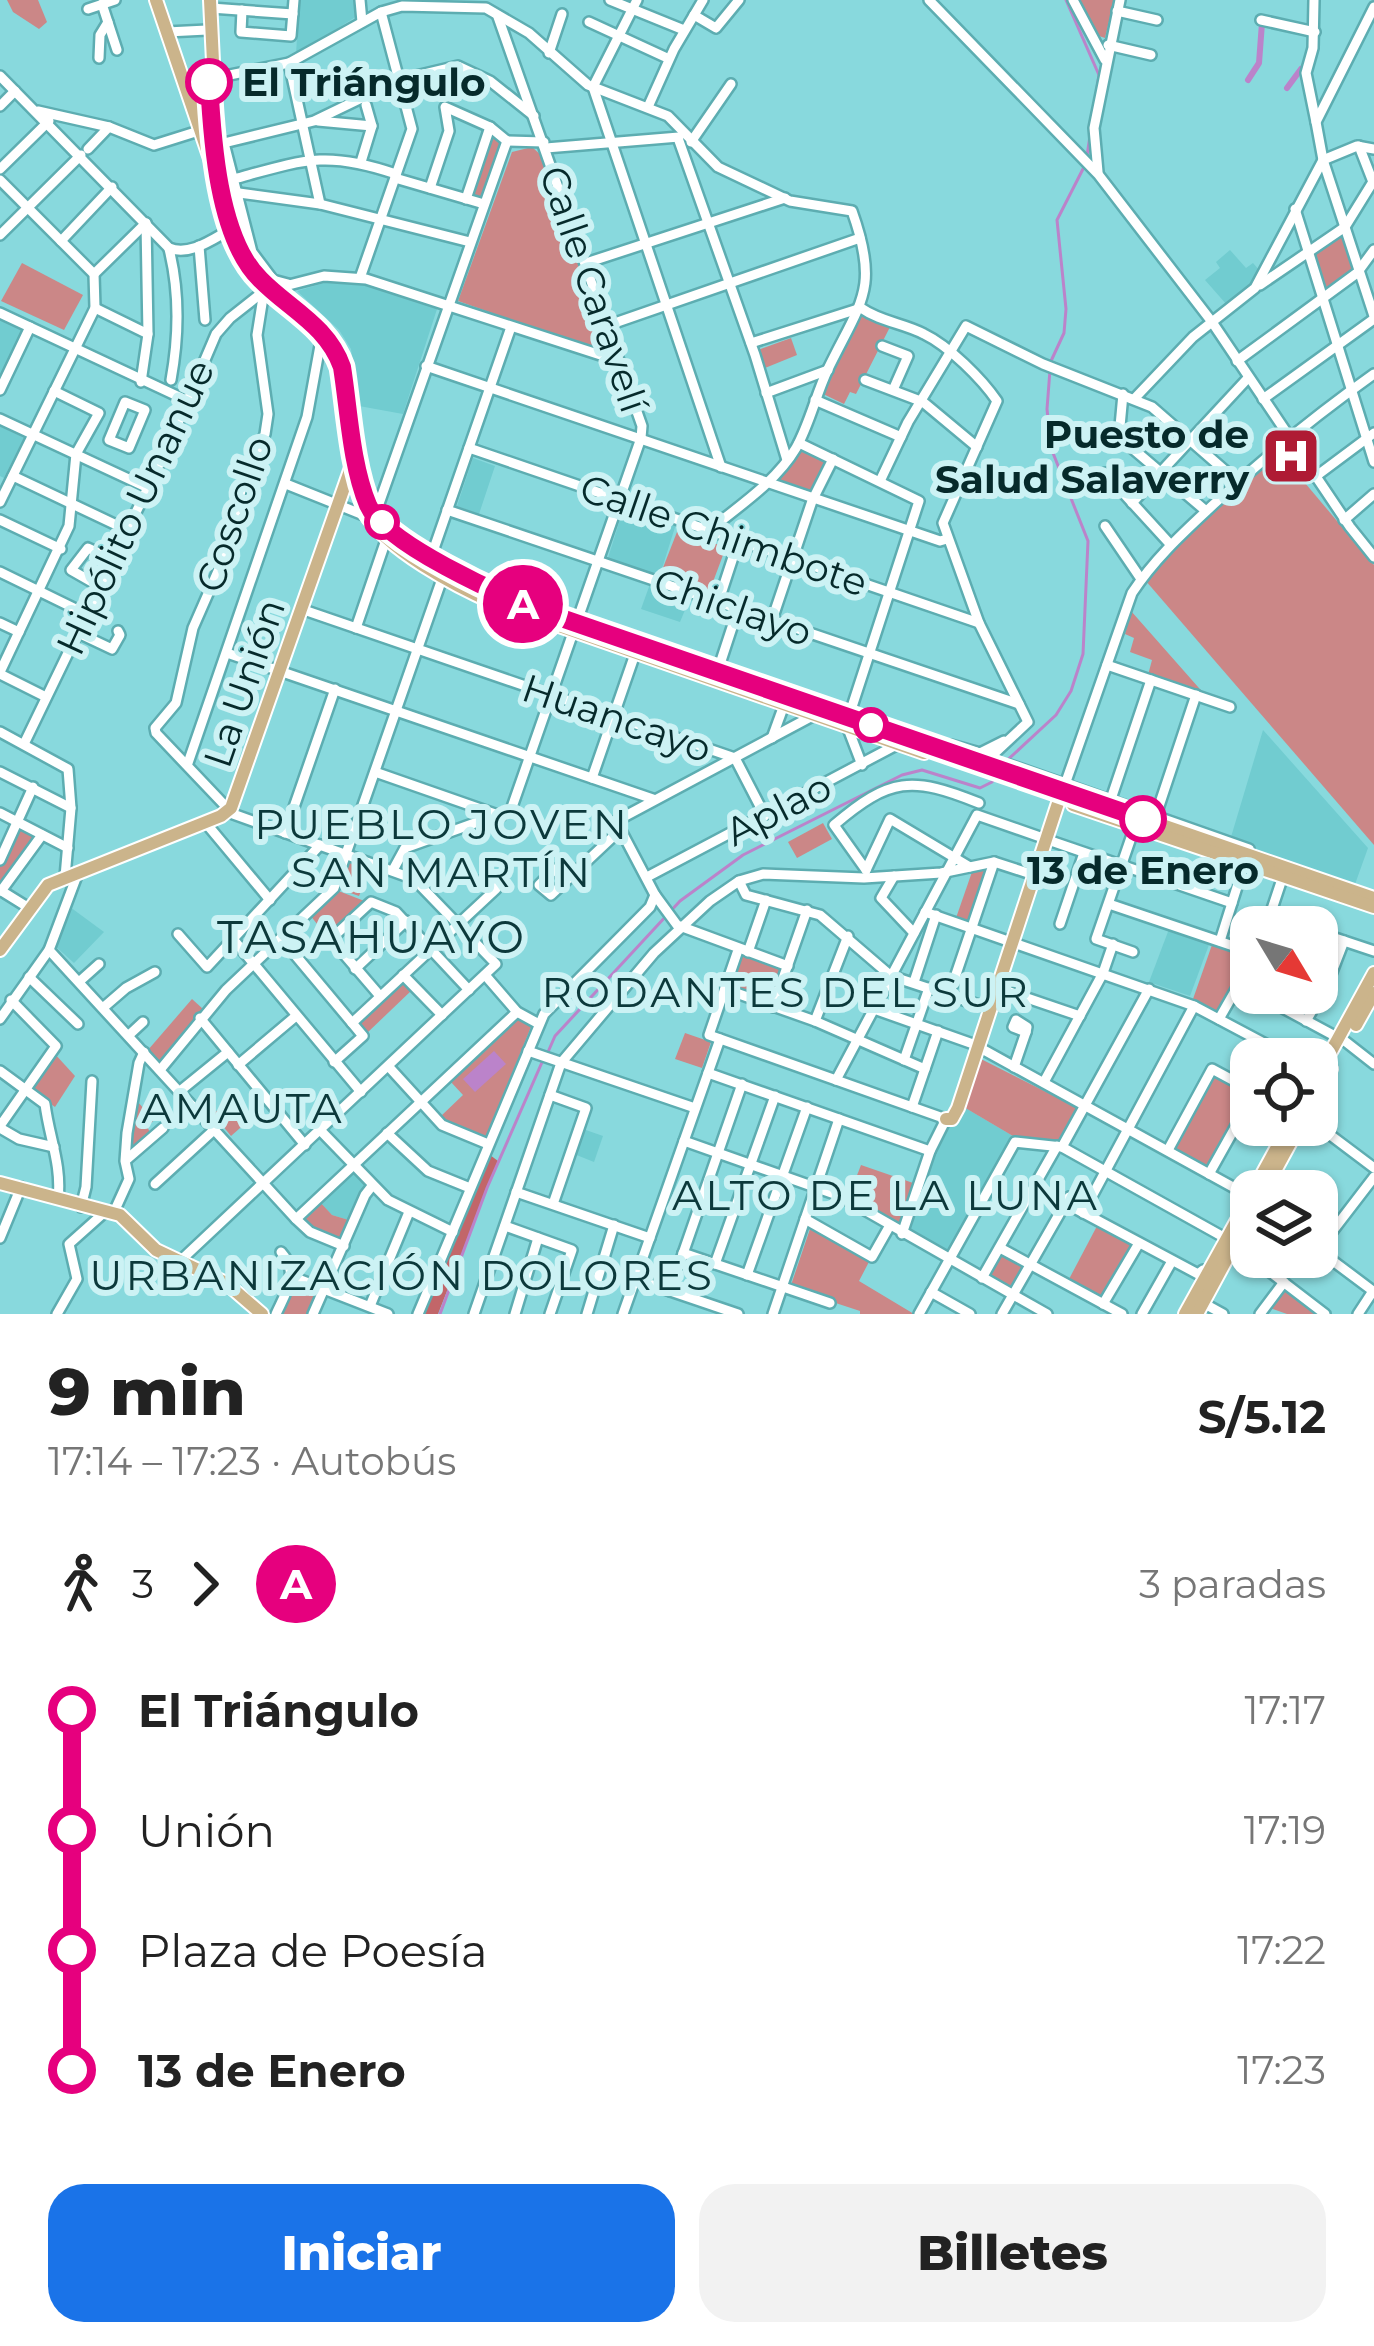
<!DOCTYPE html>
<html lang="es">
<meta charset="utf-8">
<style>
body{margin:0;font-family:Montserrat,sans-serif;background:#f2f2f2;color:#222;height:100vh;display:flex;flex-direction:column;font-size:45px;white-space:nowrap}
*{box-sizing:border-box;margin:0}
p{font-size:39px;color:#767676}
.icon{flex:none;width:66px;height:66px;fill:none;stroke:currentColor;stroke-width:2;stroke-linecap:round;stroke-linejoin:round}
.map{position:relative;height:1314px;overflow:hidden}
.sheet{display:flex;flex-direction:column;background:#fff;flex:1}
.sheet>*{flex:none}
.badge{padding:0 24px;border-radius:39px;font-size:42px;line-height:78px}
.needle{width:78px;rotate:128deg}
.buttons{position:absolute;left:1230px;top:906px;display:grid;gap:24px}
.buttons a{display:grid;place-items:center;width:108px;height:108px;border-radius:24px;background:#fff;box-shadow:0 3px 9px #0004;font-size:60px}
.map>.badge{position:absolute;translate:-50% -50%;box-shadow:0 0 0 6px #fff}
.legs{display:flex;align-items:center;gap:18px;height:132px;padding:0 48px;font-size:39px}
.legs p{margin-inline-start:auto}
.overview{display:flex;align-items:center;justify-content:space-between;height:204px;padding:0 48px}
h1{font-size:66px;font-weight:800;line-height:90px}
.primary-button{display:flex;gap:24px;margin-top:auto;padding:24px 48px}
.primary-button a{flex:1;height:138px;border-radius:36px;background:#1a73e8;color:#fff;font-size:48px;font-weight:800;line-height:138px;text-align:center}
.primary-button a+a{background:#f2f2f2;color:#222}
ul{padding:0 48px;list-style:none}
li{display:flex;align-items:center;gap:42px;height:120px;font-size:45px}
li i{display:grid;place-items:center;width:18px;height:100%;margin:0 15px;background:currentColor}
li i::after{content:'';width:30px;height:30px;margin:-15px;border:9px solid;border-radius:50%;background:#fff}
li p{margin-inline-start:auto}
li:first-child i{background:linear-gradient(#0000 50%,currentColor 0)}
li:last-child i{background:linear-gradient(currentColor 50%,#0000 0)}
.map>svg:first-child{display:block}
.built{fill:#71ccd0}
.green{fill:#cb8787}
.forest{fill:#c26669}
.water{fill:#bb83ca}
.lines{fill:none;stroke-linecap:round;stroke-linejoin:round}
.stream{stroke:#bb83ca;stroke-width:3}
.canal{stroke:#bb83ca;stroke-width:6}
.minor-casing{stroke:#5dadb1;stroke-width:14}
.major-casing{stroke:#fff;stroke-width:16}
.minor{stroke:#fff;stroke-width:9}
.major{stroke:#cbb48b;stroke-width:12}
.line-1-casing{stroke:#fff;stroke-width:27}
.line-1{stroke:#e6007e;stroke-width:18}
.stop-1-dot{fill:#fff;stroke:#e6007e;stroke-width:6}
.labels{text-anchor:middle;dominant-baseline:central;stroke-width:12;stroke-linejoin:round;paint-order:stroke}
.stop-label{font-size:39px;font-weight:bold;fill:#062a2b;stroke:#ccf2f4;text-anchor:start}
.street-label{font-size:39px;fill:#062a2b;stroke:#ccf2f4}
.poi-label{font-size:39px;font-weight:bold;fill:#062a2b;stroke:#ccf2f4;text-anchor:end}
.neighbourhood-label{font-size:42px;letter-spacing:3px;fill:#0c393b;stroke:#ccf2f4}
.quarter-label{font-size:45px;letter-spacing:3px;fill:#0c393b;stroke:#ccf2f4}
</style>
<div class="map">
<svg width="1374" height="1314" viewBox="0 0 1374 1314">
<rect width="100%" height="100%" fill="#88d9dd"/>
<g class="built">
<path d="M299,0H358L357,16L296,55Z"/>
<path d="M1230,250L1246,268L1253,263L1259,270L1252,285L1227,305L1205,280L1220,268L1216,262Z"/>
<path d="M331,281L371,283L438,306L403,414L359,406L351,349L339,330L297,291Z"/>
<path d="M0,318L23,329L0,377Z"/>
<path d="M0,426L24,438L4,478L0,476Z"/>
<path d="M473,458L495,466L479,514L457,506Z"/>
<path d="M624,507L676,524L659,578L607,561Z"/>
<path d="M650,584L690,598L680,622L641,609Z"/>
<path d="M1263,730L1368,848L1354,887L1262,855L1248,843L1231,837Z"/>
<path d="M70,907L104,932L74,963L53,944Z"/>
<path d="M1169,929L1210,942L1190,996L1149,982Z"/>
<path d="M962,1106L1018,1139L948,1253L909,1229L943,1127L956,1123Z"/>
<path d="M583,1129L603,1136L594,1162L574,1154Z"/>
<path d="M353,1169L368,1185L352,1221L332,1215L319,1201Z"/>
</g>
<g class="green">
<path d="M7,0H38L47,22L39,29L13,12Z"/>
<path d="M1078,0H1114L1105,38L1096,35Z"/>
<path d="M491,130L503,140L483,201L470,198Z"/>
<path d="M532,147L542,156L609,347L603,352L458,301L512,152Z"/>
<path d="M1343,230L1354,269L1325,292L1314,253Z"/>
<path d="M22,263L83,295L64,330L1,301Z"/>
<path d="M859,314L890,327L856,394L850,392L844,404L821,393Z"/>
<path d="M791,338L797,355L765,368L758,350Z"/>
<path d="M798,450L826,463L811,494L773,479Z"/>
<path d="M1279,452L1374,565V845L1145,580L1178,541Z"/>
<path d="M677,532L726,547L710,590L659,578Z"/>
<path d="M1131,611L1206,696L1148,675L1152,660L1130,652L1134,638L1125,634Z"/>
<path d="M823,823L832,839L797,858L788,842Z"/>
<path d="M18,830L36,836L0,887V867Z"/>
<path d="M349,861L370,868L359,896L339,889Z"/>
<path d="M973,869H987L968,923L956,918Z"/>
<path d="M336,890L367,902L328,938L310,915Z"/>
<path d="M1213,942L1251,956L1219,1014L1193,999Z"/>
<path d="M739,953L784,968L772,1003L727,987Z"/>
<path d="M401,980L412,990L366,1034L357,1024Z"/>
<path d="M192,999L203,1009L160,1063L148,1050Z"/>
<path d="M517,1018L531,1027L485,1140L452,1128L441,1116L463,1095L450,1081Z"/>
<path d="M685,1033L711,1042L702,1068L675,1059Z"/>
<path d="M54,1053L75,1076L55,1107L31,1090Z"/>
<path d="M979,1058L1078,1108L1059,1142L1018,1139L962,1106Z"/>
<path d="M1214,1072L1251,1093L1209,1170L1171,1150Z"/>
<path d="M229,1100L248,1121L231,1136L213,1114Z"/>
<path d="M137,1101L154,1120L147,1127L152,1135L128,1152Z"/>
<path d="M861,1165L916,1184L900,1226L849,1196Z"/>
<path d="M319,1201L332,1215L352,1221L344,1241L313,1229L301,1219Z"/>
<path d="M812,1223L871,1258L859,1281L914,1314H860V1311L790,1288Z"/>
<path d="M1097,1226L1134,1247L1103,1299L1068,1281Z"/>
<path d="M1000,1250L1027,1265L1013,1291L985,1277Z"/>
<path d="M293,1277L326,1289L312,1314H277Z"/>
<path d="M1285,1285L1321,1314H1287L1267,1307Z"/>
</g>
<path class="forest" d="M490,1155L498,1161L438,1314H424Z"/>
<path class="water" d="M494,1051L506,1064L475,1092L463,1079Z"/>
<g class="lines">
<g class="stream">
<path d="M1066,0L1099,75L1087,156"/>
<path d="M1051,361L1064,333L1066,309L1057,220L1085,165"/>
<path d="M1001,766L1056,715L1071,691L1083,654L1088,541L1051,448L1047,409L1050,370"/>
<path d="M548,1052L555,1036L680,901L743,855L902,775L922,770L980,788L992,782L996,775"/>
<path d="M440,1314L487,1188L543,1060"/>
</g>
<g class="canal">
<path d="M1248,80L1259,63L1262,23"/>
<path d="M1287,88L1301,69"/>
</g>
<g class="minor-casing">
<g id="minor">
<path d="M360,0L362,22"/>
<path d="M610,0L684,30"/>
<path d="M929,0L1098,174L1212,322L1350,527L1374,557"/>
<path d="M1073,0L1105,60"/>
<path d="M1314,0L1313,48L1306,73L1316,122"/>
<path d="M102,4L117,50"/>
<path d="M1374,7L1316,122L1323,160L1374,316"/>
<path d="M211,8L293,14"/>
<path d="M88,9L115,0"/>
<path d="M242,10L241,32L291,36L294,0"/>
<path d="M1117,11L1157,20"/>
<path d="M694,15L716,28L739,0"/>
<path d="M1261,20L1315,32"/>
<path d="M589,22L665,57"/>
<path d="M167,32L207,30"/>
<path d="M1108,45L1151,55"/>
<path d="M549,53L562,14"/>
<path d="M99,58L100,35L108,22"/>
<path d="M289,63L320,204"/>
<path d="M0,76L169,248C190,257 214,238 233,228"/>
<path d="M210,79L289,63L381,12L402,6L486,8L529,33L588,85L668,116L718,167L790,201L852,211C880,289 861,301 828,369C816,394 810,423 796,448C776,482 738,507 708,531"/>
<path d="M593,87L721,467"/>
<path d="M593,87L637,0"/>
<path d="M0,106L15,91"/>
<path d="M648,107L674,49L703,0"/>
<path d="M38,111L109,127L154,145L205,129"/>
<path d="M318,121L372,126"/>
<path d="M678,138L755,355L787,460"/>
<path d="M507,141L544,142"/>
<path d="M691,142L731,84"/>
<path d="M1359,146L1373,182"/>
<path d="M546,148L679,137"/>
<path d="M88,149L109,127"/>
<path d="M1323,160L1357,146L1374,149"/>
<path d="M361,162L372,126L366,105"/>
<path d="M0,169L49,121"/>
<path d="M1098,172L1094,128L1120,0"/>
<path d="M395,178L484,204"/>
<path d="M234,179C303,160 326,150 396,174"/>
<path d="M0,180L94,274L95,308L0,502"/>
<path d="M430,188L449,131L445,107L490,127L507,141"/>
<path d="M239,193L320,204L470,242"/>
<path d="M466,199L490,127"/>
<path d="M1295,209L1374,462"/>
<path d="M0,235L81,155"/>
<path d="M61,241L112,187"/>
<path d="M199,246L205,320"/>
<path d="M169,249C180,293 179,336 171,380"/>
<path d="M586,263L785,198"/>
<path d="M94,274L146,223"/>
<path d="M360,278L412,129L381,12"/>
<path d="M288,284L273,280L252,252L224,143L314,121L399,80L458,66L490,81L534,116"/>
<path d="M1260,285L1345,227L1374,180"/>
<path d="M285,286L324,276L366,279L619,361"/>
<path d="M95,308L148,334"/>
<path d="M0,313L188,401"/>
<path d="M606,326L860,238"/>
<path d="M751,343L861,308C881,322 903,323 924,334C949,346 982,379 997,401L943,523L979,623L1028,722L982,765"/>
<path d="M882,346L908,356L893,390"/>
<path d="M1237,361L1357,273L1374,250"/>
<path d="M426,366L940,541L947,539"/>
<path d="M865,380L923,402L977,447"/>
<path d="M141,382L148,334L146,223"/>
<path d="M0,390L30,327"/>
<path d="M766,393L828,370"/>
<path d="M1123,394L1119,437L1206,511"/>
<path d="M1135,398L1193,337L1255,288L1323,160"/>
<path d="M1263,399L1374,319"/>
<path d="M815,400L901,437"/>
<path d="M125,402L145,410L129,448L109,440Z"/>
<path d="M0,419L148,488"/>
<path d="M799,443L919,501L849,716"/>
<path d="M469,448L979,623"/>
<path d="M1105,473L1170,544"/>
<path d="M13,476L127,530"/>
<path d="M1315,477L1374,433"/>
<path d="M881,479L908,422L966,326L1043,364L1152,407L1238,482"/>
<path d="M286,484L366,516L375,515L507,141"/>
<path d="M1132,503L1248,378"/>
<path d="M447,510L1019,704"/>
<path d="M0,520L61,549"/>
<path d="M1344,520L1374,494"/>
<path d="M1105,526L1141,579"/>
<path d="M430,560L511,327"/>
<path d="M0,572L86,614"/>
<path d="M99,586L71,570L88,548L112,559"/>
<path d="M718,603L738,542"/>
<path d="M301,609L735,758L765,816"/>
<path d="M772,620L812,501L833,459"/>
<path d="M0,623L19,632"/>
<path d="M356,628L387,537"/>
<path d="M76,632L112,649L120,635L118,631"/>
<path d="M227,653L653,799"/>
<path d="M1107,665L1230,707"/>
<path d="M0,672L69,526L76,454L99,413L54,391"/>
<path d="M717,673L738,609"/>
<path d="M0,674L46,697"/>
<path d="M847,726L862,765"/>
<path d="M0,732L68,769L71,808L65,877"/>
<path d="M772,738L784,705"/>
<path d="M24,744L169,444L216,334L230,318L263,292"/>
<path d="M942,749L951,745L980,753L1004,741"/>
<path d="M188,763L307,417L321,340"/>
<path d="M1010,765L1249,849L1220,941"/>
<path d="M0,772L71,808"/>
<path d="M375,772L501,816"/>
<path d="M592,778L635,654"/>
<path d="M1062,793L1132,593C1155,558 1184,532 1214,504C1267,455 1316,415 1374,374"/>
<path d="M1111,799L1151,680"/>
<path d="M0,813L68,848"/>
<path d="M1156,815L1196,695"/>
<path d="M205,822L270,900"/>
<path d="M285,833L335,689"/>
<path d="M1048,840L1232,903"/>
<path d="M0,860L33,787"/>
<path d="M393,870L405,848L511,810L641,438L642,426L498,17"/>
<path d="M866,870L834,825C890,777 912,776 979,803"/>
<path d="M866,870L890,819L970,867"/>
<path d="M894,876L881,898L914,933"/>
<path d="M647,877L902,742"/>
<path d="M566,881L555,869L539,885L551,895L620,830"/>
<path d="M739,881L746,895L820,915L891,976L985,1007"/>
<path d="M0,890L29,908"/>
<path d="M1,891L42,835"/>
<path d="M1109,904L1251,952"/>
<path d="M925,912L1194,1006L1294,1059"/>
<path d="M1269,917L1301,927"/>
<path d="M1060,924L1084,853"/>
<path d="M1266,927L1283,876"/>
<path d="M1317,932L1374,951"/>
<path d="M178,934L207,967L320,845"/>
<path d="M281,938L363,1036L334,1062"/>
<path d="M233,939L361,1092"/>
<path d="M49,950L296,1219L310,1232L344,1246"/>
<path d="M748,952L766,900"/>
<path d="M1133,952L1096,939L1135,826"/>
<path d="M737,953L709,1035L946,1119L930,1151L902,1234"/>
<path d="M788,966L677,925L655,895L616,821L818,713"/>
<path d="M355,969L406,921"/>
<path d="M403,975L442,1015"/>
<path d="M485,975L517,1012L539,1024"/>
<path d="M29,977L78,1024"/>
<path d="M80,981L99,964"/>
<path d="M914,982L936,915"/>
<path d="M998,988L1080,1016"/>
<path d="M725,989L815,1021L925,1069"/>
<path d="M1255,993L1346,1042L1374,1064"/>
<path d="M949,995L994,862"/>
<path d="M380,996L331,939L371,902L396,912L469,990"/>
<path d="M104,1007L126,988L155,972"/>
<path d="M773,1007L807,910"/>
<path d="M874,1009L973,1044L1251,1197"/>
<path d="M200,1018L305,1145"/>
<path d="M0,1019L49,950L78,873"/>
<path d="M1219,1019L1251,963"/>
<path d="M1016,1020L1027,1027L1026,1032L1013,1027Z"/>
<path d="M815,1021L848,936"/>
<path d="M1306,1021L1327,985L1344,941"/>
<path d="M352,1023L496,889L485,877"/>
<path d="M129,1035L143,1022"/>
<path d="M528,1051L695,1108"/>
<path d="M904,1060L929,988"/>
<path d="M238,1065L296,1016"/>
<path d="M389,1067L442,1125L488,1144"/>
<path d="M1014,1067L1026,1032"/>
<path d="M160,1070L226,990L334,888L443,576"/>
<path d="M0,1071L45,1104C49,1137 62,1165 58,1199"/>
<path d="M708,1073L930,1151"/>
<path d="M836,1080L977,815L1043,838"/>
<path d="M1044,1082L1103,973L1113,944"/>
<path d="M180,1091L228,1052"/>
<path d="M550,1095L586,1108L553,1204"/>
<path d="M912,1107L938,1031"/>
<path d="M1317,1125L1374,1168"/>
<path d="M0,1126L56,1046L11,1000"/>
<path d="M0,1128L19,1139L54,1147"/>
<path d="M321,1131L388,1200L453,1232"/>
<path d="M387,1133L428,1171L470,1188"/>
<path d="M684,1141L840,1196L1047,1314"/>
<path d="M1062,1147L1149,989"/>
<path d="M1168,1150L1212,1069L1251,1090"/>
<path d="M126,1160L163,1128"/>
<path d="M1209,1174L1251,1099"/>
<path d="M155,1184L215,1129"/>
<path d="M516,1192L650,1238"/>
<path d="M1065,1203L1198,1274L1203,1270"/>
<path d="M81,1207L86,1187L92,1081"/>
<path d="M114,1212L129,1179L125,1161L127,1133L139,1063L144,1052"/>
<path d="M1083,1213L1194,1006"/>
<path d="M296,1219L517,1012"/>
<path d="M805,1219L872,1257L889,1227"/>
<path d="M505,1226L572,1250L550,1314"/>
<path d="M0,1238L21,1187"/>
<path d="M1000,1248L1122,1314"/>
<path d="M1317,1249L1373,1291L1358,1314"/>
<path d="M1318,1250L1374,1177"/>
<path d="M683,1253L830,1303"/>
<path d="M180,1261L496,964L414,879L233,814L156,733L155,728L176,703L193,628L225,555L243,483L265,434L268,414L257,335L264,291"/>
<path d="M715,1264L775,1096"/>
<path d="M747,1275L807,1107"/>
<path d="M293,1277L388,1314"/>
<path d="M982,1278L1057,1146"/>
<path d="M635,1279L738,1314"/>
<path d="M670,1291L742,1084"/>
<path d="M931,1292L970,1314"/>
<path d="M1203,1303L1223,1314"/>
<path d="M1103,1304L1139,1243"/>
<path d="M370,1306L409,1212"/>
<path d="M57,1314L77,1279L69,1244L106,1211"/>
<path d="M276,1314C286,1292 300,1273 281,1252"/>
<path d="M313,1314L365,1195L372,1186"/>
<path d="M418,1314L544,1014L650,907L655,895"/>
<path d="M474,1314L561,1063L654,953L710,901L739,881L763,874L864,878L941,873L994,862L1031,874"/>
<path d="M515,1314L538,1238"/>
<path d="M587,1314L614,1225"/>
<path d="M623,1314L720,1039"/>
<path d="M773,1314L839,1119"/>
<path d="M919,1314L1015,1142L1062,1147L1227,1239L1325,1314"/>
<path d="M1002,1314L1069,1197"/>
<path d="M1142,1314L1172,1261"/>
<path d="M1260,1314L1284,1282"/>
</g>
</g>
<g class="major-casing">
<g id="major">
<path d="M156,0L242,253C265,300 324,315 342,367C349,411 351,463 368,504C384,544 501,595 541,611L1374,898"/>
<path d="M210,0L218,164"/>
<path d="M364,512C387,550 455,586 496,604L924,753"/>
<path d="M1073,805L1374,907"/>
<path d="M0,950L48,885L221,816L231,808L353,462L358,461"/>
<path d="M1356,1025L1374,993"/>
<path d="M1317,1077L1374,973"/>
<path d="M1317,1094L1331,1069"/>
<path d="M946,1119H952L958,1108L1059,800"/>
<path d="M0,1183L120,1215L156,1250L226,1283L262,1314"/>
<path d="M1253,1191L1289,1125"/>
<path d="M1264,1191L1300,1125"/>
<path d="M1185,1314L1251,1195"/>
<path d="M1197,1314L1251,1214"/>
</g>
</g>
<use href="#minor" class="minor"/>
<use href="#major" class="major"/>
</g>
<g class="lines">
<g class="line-1-casing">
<path id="line-1" d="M209,82C212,138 218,238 260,279C289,309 327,325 342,367C349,411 351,464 368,505C385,544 501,595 541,611L1143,819"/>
</g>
<use href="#line-1" class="line-1"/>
</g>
<defs>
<g id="hospital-square" transform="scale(3)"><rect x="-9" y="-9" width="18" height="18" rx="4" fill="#af1b34" stroke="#ccf2f4"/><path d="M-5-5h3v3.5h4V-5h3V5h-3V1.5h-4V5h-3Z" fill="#fff"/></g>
</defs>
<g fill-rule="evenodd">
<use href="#hospital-square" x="1291" y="456"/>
</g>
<g class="stop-1-dot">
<circle cx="209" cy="82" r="21"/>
<circle cx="382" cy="522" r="15"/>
<circle cx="871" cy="725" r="15"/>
<circle cx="1143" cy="819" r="21"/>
</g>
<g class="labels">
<g class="stop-label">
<text x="242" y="82">El Triángulo</text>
<text x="1143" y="870" text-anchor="middle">13 de Enero</text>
</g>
<g class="street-label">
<text transform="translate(594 289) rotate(71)">Calle Caravelí</text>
<text transform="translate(135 507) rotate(-65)">Hipólito Unanue</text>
<text transform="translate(234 514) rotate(-71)">Coscollo</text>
<text transform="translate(724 535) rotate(19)">Calle Chimbote</text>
<text transform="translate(733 607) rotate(19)">Chiclayo</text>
<text transform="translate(244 683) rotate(-71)">La Unión</text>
<text transform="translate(617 718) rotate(19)">Huancayo</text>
<text transform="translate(778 809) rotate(-27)">Aplao</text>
</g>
<g class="poi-label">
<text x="1249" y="434">Puesto de<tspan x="1249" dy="45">Salud Salaverry</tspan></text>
</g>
<g class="neighbourhood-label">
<text x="442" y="824">PUEBLO JOVEN<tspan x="442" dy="48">SAN MARTÍN</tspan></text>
<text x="786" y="992">RODANTES DEL SUR</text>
<text x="243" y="1108">AMAUTA</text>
<text x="886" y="1195">ALTO DE LA LUNA</text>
<text x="402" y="1275">URBANIZACIÓN DOLORES</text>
</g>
<g class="quarter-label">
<text x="372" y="936">TASAHUAYO</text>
</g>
</g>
</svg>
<div class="buttons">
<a><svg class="needle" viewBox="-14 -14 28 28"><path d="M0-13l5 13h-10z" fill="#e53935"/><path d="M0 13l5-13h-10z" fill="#767676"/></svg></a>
<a><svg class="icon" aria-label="locate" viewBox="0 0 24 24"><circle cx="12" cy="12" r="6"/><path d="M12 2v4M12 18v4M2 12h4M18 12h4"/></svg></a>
<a><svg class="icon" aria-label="layers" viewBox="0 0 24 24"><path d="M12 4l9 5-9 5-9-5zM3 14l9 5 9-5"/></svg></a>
</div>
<b class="badge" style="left:523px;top:604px;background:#e6007e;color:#fff">A</b>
</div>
<section class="sheet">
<div class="overview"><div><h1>9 min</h1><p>17:14 – 17:23 · Autobús</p></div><b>S/5.12</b></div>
<div class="legs"><svg class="icon" aria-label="walk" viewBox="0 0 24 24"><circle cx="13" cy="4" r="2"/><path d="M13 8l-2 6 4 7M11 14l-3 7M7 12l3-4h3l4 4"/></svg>3<svg class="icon" aria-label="forward" viewBox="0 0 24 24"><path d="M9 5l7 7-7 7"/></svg><b class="badge" style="background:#e6007e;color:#fff">A</b><p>3 paradas</p></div>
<ul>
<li><i style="color:#e6007e"></i><b>El Triángulo</b><p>17:17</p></li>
<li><i style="color:#e6007e"></i><span>Unión</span><p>17:19</p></li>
<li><i style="color:#e6007e"></i><span>Plaza de Poesía</span><p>17:22</p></li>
<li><i style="color:#e6007e"></i><b>13 de Enero</b><p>17:23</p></li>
</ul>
<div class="primary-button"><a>Iniciar</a><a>Billetes</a></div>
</section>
